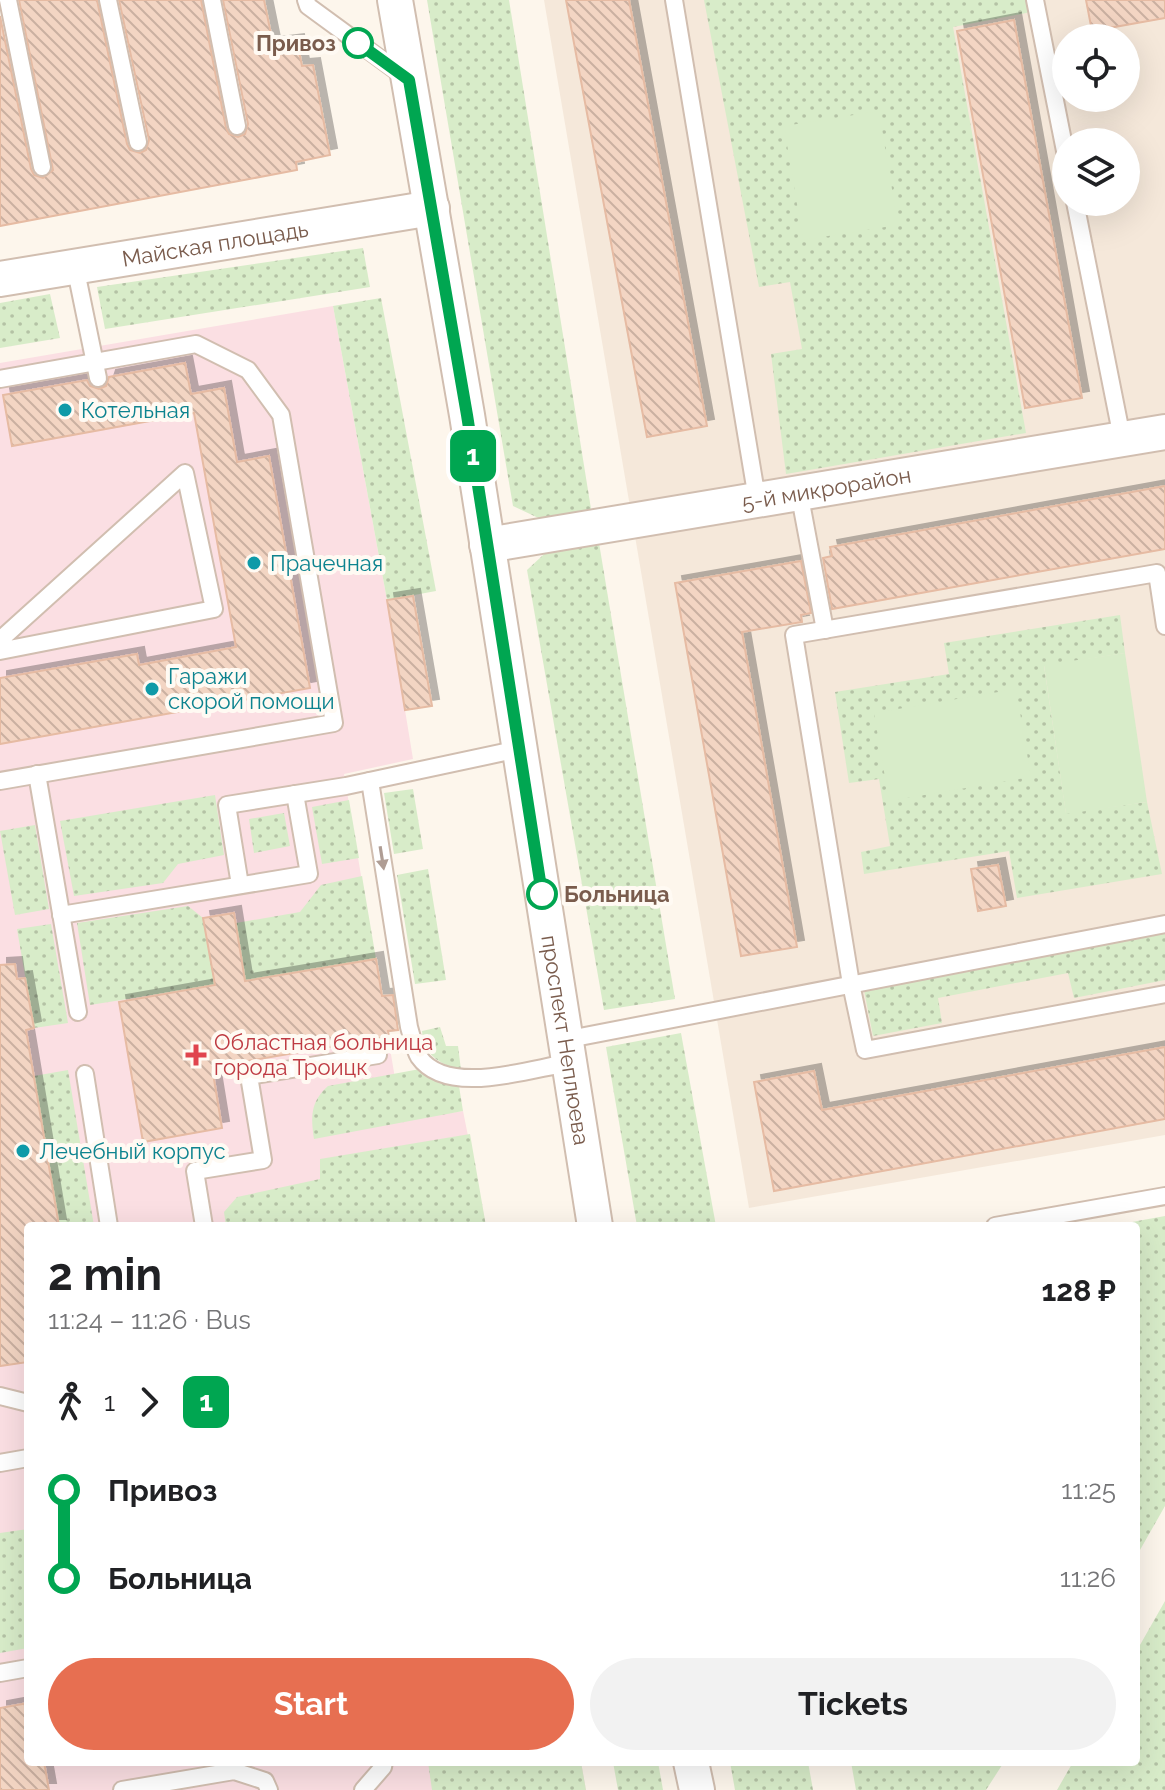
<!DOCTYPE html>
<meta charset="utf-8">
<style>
body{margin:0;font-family:Raleway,sans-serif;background:#f2f2f2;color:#202124;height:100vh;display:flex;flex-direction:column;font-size:30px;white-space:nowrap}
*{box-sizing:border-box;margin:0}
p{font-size:26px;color:#757577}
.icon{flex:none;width:44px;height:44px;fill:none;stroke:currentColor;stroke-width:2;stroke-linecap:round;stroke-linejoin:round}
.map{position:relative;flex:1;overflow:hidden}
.side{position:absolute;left:24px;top:1222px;width:1116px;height:544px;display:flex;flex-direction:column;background:#fff;border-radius:8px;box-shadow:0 8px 32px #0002}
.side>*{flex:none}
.badge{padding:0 16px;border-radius:12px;font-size:28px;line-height:52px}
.tools{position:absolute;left:1052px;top:24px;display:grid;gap:16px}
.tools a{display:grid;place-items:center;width:88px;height:88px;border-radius:50%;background:#fff;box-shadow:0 8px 32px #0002;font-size:40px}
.map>.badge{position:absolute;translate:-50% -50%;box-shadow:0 0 0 4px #fff}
.legs{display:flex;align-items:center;gap:12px;height:88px;padding:0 24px;font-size:26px}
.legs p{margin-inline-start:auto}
.summary{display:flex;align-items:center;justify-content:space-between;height:136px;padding:0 24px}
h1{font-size:44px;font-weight:700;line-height:60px}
.cta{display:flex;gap:16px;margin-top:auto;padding:16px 24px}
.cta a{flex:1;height:92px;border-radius:48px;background:#e76f51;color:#fff;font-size:32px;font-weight:700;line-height:92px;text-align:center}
.cta a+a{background:#f2f2f2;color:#202124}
ul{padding:0 24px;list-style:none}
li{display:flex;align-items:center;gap:28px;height:88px;font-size:30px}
li i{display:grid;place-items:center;width:12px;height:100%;margin:0 10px;background:currentColor}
li i::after{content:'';width:20px;height:20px;margin:-10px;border:6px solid;border-radius:50%;background:#fff}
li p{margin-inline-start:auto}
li:first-child i{background:linear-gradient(#0000 50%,currentColor 0)}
li:last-child i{background:linear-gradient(currentColor 50%,#0000 0)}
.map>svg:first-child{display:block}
.residential{fill:#f5e8da;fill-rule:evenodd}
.medical{fill:#fbdfe3}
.grass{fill:url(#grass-dots)}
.park{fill:#d8ecc9}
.building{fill:url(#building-back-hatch);stroke:#e6bba3;stroke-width:2;filter:url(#shadow)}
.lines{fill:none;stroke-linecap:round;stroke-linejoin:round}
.service-casing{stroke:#d1beb0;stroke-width:20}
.minor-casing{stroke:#d1beb0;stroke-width:38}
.service{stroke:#fff;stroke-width:16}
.minor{stroke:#fff;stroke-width:34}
.oneway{fill:#af9d94}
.line-1-casing{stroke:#fff;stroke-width:18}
.line-1{stroke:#00a651;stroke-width:12}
.stop-1-dot{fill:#fff;stroke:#00a651;stroke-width:4}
.culture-dot{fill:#0f9aa8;stroke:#fffaf3;stroke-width:3}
.health-dot{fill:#e0444e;stroke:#fffaf3;stroke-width:3}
.labels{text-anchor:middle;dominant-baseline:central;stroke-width:8;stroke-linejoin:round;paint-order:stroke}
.stop-label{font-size:22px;font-weight:bold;fill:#7a5c4d;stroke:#fffaf3;text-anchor:end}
.street-label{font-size:22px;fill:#7a5c4d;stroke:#fffaf3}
.culture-label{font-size:22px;fill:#0d838f;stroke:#fffaf3;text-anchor:start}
.health-label{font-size:22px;fill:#be3a42;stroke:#fffaf3;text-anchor:start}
</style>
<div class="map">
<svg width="1165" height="1790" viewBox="0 0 1165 1790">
<defs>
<pattern id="grass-dots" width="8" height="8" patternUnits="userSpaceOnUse" patternTransform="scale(2)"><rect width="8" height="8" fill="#d8ecc9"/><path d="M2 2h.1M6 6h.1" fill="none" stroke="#b4c2a5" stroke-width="1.8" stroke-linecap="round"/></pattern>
<pattern id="building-back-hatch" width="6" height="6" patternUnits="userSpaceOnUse" patternTransform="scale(2)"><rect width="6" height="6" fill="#f3d5c3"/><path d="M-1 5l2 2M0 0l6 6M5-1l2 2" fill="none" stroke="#cab0a1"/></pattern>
<filter id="shadow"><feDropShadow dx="7" dy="-7" stdDeviation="0" flood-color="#0004"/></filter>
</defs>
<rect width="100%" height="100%" fill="#fdf6ec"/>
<path class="residential" d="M544,0H1165V1135L749,1208ZM1066,38H1126V98H1066ZM1066,142H1126V202H1066Z"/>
<path class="medical" d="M333,306L387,600L413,759L344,774L402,1120L463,1111L486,1226H28V1762H581L586,1790H0V363Z"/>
<g class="grass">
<path d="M427,0H509L592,515L547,522L513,506Z"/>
<path d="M704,0H1028L1031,12L953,27L1026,433L786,474L771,354L802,349L790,282L759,287Z"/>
<path d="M363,248L370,287L105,329L97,287Z"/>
<path d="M50,294L60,338L0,348V303Z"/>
<path d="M381,298L436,591L387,600L333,306Z"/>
<path d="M598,537L675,999L604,1010L527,570L555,544Z"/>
<path d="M1120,615L1125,653L1044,666L1066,813L1147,802L1162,874L1017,898L1009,851L864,874L861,852L890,846L879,779L849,783L835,692L949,674L944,643Z"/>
<path d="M413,789L423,849L394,854L384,793Z"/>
<path d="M215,795L224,855L178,864L163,883L74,896L60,821Z"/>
<path d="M349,800L359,858L322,864L312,807Z"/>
<path d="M284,813L290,846L254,853L249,819Z"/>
<path d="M35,825L49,909L15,915L0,831Z"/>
<path d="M428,869L446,980L415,984L397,875Z"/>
<path d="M362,876L376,959L245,981L236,923L300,912L321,885Z"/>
<path d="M188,906L203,918L215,985L90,1005L77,923Z"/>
<path d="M51,924L68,1023L34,1028L17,929Z"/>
<path d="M1165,932V980L1074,998L1068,973L938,998L942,1023L873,1036L864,990Z"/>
<path d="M440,1027L446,1046H458L461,1070C439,1064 424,1055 422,1031Z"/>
<path d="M681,1033L716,1226H637L606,1047Z"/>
<path d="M420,1069L439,1083L459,1086L463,1111L314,1139C311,1117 310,1102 328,1086Z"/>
<path d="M68,1070L94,1226H59L34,1076Z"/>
<path d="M470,1134L486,1226H226L224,1212L237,1197L320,1179V1159Z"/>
<path d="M1165,1216V1506L1136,1557V1226H1133L1132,1222Z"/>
<path d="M28,1529V1648L0,1653V1533Z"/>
<path d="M1165,1601V1790H1057L1073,1762H1136V1652Z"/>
<path d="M428,1762H581L586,1790H432Z"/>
<path d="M613,1762H658L663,1790H618Z"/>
<path d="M730,1762H808L813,1790H735Z"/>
<path d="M851,1762H1004L986,1790H856Z"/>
</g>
<g class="park">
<path d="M879,111L898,225L803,240L784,126Z"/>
<path d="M1125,653L1147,802L1066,814L1044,665Z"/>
<path d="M1016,689L1031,777L889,801L874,713Z"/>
</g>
<g class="building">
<path d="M19,0H97L127,144L130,150L140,153L146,150L149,140L119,0H201L226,128L229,134L238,137L245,134L248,124L223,0H264L273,44L297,41L302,66L313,65L330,155L296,162L297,170L0,226V16L31,169L34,175L43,178L53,170Z"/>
<path d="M566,0H629L707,426L647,437Z"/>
<path d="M1086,0H1165V18L1092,31Z"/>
<path d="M1014,20L1082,398L1025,408L957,31Z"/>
<path d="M185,363L191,394L224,388L237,462L269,456L310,688L0,744V678L137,654L139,665L236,647L194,413L12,446L3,395L87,380L90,386L99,389L106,386L109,377Z"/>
<path d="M1165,486V549L832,609L823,558L832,556L830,547Z"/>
<path d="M801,561L811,613L801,615L802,622L742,632L797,947L741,956L675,583Z"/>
<path d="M413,596L432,706L405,710L387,600Z"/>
<path d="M998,865L1006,906L978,911L971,869Z"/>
<path d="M234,913L245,981L376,959L382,996L393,995L398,1030L388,1031L389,1037L212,1067L222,1128L143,1142L119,1002L215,985L203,918Z"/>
<path d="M15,964L17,979L25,978L34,1028L26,1030L59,1226H28V1362L0,1366V965Z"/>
<path d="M1165,1047V1119L774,1191L754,1082L814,1071L822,1110Z"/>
<path d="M28,1703V1762H44L49,1790H0V1708Z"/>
</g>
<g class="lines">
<g class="service-casing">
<g id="service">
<path d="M8,0L42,167"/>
<path d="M108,0L138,142"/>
<path d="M212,0L237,126"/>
<path d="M306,0L308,6L405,77"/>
<path d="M674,0L757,499"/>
<path d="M1035,0L1066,156"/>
<path d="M1075,202L1122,438"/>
<path d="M75,266L98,378"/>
<path d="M0,379L196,344L248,370L281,415L334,723L0,781"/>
<path d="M799,492L825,630"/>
<path d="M1165,626L1157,573L794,635L851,984L865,1050L1165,994"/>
<path d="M0,640L185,473L214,609L0,651"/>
<path d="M37,774L78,1012"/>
<path d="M370,781L409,1027C412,1037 414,1048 419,1057C447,1097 529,1069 568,1063"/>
<path d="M240,885L227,805L346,786L519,749"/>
<path d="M61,915L309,874L295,794"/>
<path d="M564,1040L1165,924"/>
<path d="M85,1074L109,1226"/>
<path d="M204,1226L195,1171L263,1160L249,1076L378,1055"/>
<path d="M995,1226L1165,1196"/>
<path d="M0,1396L28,1403"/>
<path d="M0,1463L28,1458"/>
<path d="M0,1673L28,1668"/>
<path d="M122,1790L234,1771L265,1781L269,1790"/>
<path d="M363,1790L383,1767L384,1762"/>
</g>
</g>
<g class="minor-casing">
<g id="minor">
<path id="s1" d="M395,0L467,415L595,1226"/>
<path id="s2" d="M0,279L432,208"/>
<path id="s3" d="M487,545L1165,432"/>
<path d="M691,1762L697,1790"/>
</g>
</g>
<use href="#service" class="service"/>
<use href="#minor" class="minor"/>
</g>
<defs><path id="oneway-solid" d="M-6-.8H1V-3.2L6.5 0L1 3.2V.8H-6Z" transform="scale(2)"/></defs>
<use class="oneway" href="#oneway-solid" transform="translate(382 858) rotate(81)"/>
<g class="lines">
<g class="line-1-casing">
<path id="line-1" d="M358,43L409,80L467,415L542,894"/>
</g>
<use href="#line-1" class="line-1"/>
</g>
<g class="stop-1-dot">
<circle cx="358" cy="43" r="14"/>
<circle cx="542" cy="894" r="14"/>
</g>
<g class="culture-dot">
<circle cx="65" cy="410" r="8"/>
<circle cx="254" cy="563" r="8"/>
<circle cx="152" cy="689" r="8"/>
<circle cx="23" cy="1151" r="8"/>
</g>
<path class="health-dot" d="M192 1043h8v8h8v8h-8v8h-8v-8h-8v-8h8z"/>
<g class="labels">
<g class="stop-label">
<text x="336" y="43">Привоз</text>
<text x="564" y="894" text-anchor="start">Больница</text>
</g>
<g class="street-label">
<text stroke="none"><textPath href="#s2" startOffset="218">Майская площадь</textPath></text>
<text stroke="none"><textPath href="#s3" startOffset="344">5-й микрорайон</textPath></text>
<text stroke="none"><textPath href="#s1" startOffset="1054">проспект Неплюева</textPath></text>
</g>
<g class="culture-label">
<text x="81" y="410">Котельная</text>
<text x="270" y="563">Прачечная</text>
<text x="168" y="676">Гаражи<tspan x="168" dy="25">скорой помощи</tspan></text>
<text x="39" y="1151">Лечебный корпус</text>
</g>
<g class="health-label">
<text x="214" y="1042">Областная больница<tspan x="214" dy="25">города Троицк</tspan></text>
</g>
</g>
</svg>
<div class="tools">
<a><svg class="icon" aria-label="locate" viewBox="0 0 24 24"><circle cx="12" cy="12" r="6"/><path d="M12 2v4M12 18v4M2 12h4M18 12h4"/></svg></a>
<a><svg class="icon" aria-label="layers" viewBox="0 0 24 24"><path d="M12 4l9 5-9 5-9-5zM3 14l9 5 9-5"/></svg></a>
</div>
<b class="badge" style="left:473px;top:456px;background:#00a651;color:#fff">1</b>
<section class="side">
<div class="summary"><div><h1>2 min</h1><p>11:24 – 11:26 · Bus</p></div><b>128 ₽</b></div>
<div class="legs"><svg class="icon" aria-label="walk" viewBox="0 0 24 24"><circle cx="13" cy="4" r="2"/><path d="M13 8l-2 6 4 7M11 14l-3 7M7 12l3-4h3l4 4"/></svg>1<svg class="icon" aria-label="forward" viewBox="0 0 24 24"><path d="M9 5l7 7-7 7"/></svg><b class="badge" style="background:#00a651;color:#fff">1</b></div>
<ul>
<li><i style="color:#00a651"></i><b>Привоз</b><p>11:25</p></li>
<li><i style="color:#00a651"></i><b>Больница</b><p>11:26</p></li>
</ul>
<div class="cta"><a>Start</a><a>Tickets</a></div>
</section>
</div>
